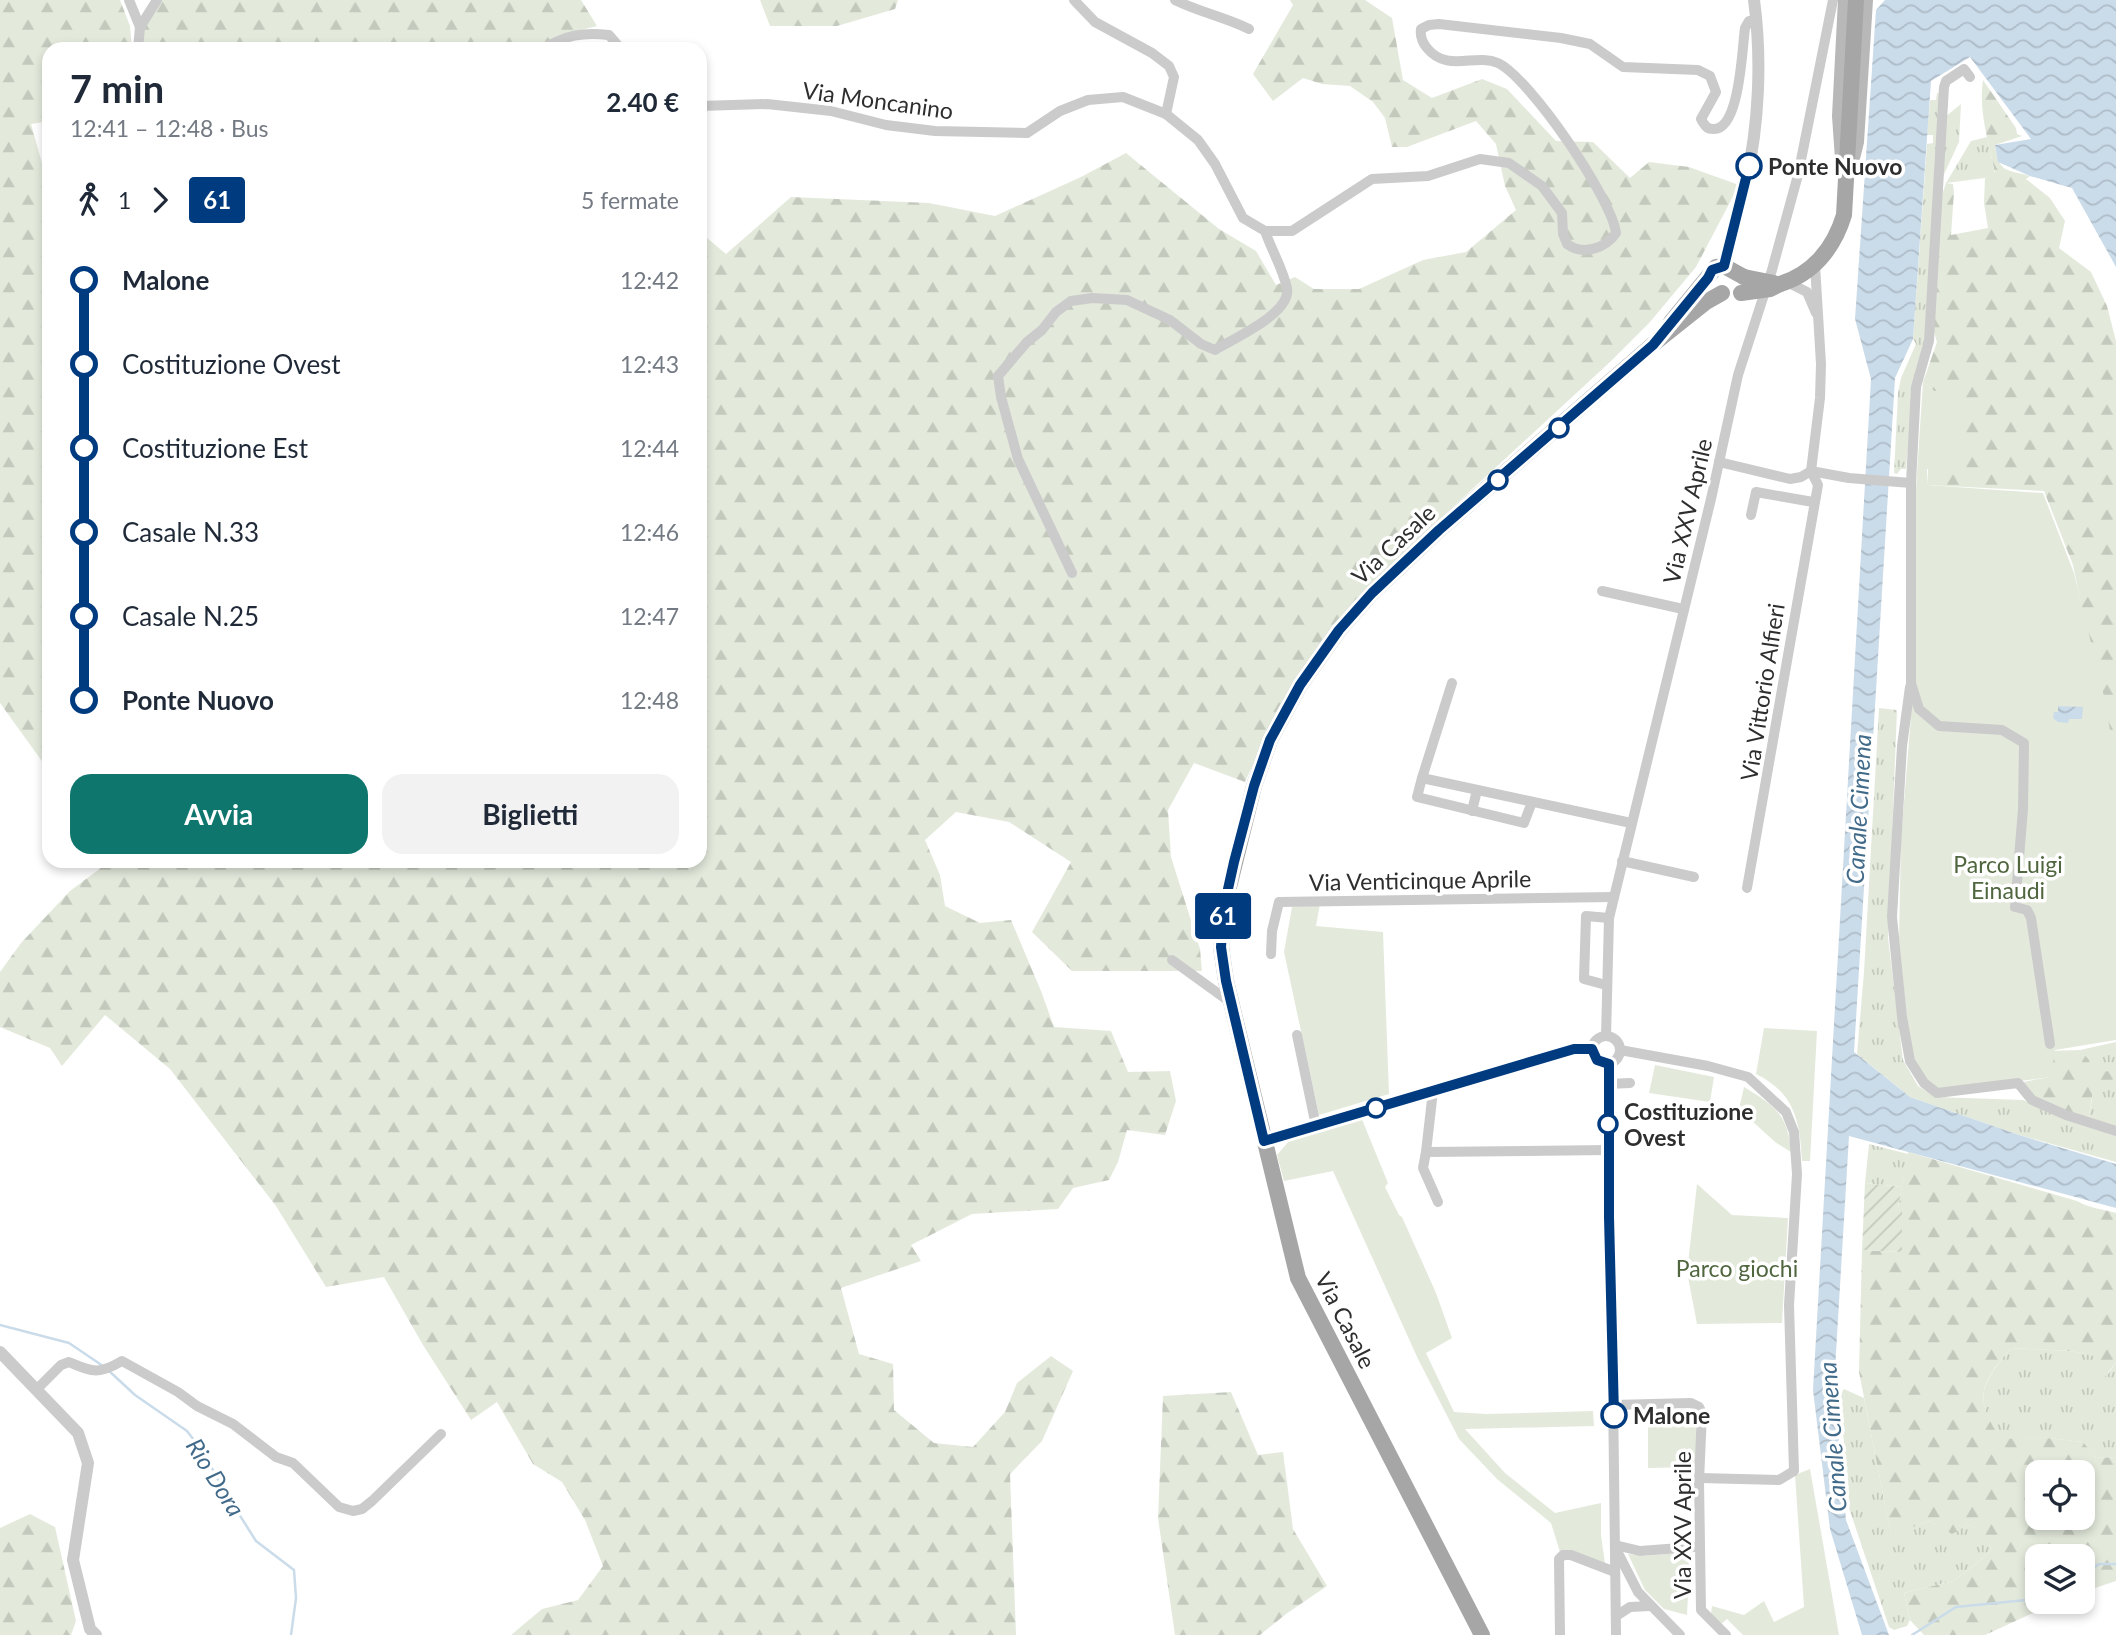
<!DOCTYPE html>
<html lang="it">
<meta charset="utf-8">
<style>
body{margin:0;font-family:Lato,sans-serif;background:#f2f2f3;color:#1f2937;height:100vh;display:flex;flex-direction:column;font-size:26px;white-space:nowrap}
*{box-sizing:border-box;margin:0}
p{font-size:23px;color:#747a83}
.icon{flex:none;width:38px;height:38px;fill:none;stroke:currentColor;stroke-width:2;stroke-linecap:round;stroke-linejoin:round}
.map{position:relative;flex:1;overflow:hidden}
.side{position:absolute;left:42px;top:42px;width:665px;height:826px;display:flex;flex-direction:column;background:#fff;border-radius:21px;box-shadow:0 4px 10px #0003}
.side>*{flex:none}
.badge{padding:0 14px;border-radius:5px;font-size:24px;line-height:46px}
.buttons{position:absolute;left:2025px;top:1460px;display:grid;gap:14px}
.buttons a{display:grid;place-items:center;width:70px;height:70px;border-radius:14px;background:#fff;box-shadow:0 4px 10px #0003;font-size:35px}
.map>.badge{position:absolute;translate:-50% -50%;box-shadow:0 0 0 4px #fff}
.legs{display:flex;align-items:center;gap:10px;height:77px;padding:0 28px;font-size:23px}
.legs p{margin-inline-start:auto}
.headline{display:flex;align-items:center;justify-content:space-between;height:119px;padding:0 28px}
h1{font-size:38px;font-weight:700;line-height:52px}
.primary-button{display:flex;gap:14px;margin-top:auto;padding:14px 28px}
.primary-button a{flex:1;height:80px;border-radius:21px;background:#0f766e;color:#fff;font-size:28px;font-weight:700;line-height:80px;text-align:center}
.primary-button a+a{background:#f2f2f3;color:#1f2937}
ul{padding:0 28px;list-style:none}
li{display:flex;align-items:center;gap:24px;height:84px;font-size:26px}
li i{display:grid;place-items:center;width:10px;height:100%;margin:0 9px;background:currentColor}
li i::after{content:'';width:18px;height:18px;margin:-9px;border:5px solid;border-radius:50%;background:#fff}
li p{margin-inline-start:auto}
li:first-child i{background:linear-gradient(#0000 50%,currentColor 0)}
li:last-child i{background:linear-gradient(currentColor 50%,#0000 0)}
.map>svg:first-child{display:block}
.grass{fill:url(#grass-tufts)}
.forest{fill:url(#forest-firs);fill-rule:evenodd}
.park{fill:#e3eadc}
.garden{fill:url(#garden-furrows)}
.water{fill:url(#water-waves)}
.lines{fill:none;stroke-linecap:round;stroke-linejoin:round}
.stream{stroke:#cadbe9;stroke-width:2.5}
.minor{stroke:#cbcbcb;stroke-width:10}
.tertiary{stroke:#cbcbcb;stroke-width:12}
.secondary{stroke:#b8b8b8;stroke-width:14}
.primary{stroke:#a6a6a6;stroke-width:16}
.primary-bridge{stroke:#a6a6a6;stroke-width:16}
.line-1-casing{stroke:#fff;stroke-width:16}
.line-1{stroke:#003b80;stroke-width:10}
.stop-1-dot{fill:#fff;stroke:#003b80;stroke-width:3.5}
.labels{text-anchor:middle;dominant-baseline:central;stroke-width:7;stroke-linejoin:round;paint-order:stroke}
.street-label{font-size:23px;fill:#2e2e2e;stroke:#fff}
.stop-label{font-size:23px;font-weight:bold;fill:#2e2e2e;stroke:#fff;text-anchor:start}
.park-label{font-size:23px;fill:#4f663e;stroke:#fff}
.water-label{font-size:24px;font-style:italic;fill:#426b8a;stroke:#fff}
</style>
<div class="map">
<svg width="2116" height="1635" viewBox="0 0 2116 1635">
<defs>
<pattern id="grass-tufts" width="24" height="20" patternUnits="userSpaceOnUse" patternTransform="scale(1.75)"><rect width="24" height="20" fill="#e3eadc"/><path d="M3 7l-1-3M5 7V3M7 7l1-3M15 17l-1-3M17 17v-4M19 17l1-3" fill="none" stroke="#c3c9bd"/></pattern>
<pattern id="forest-firs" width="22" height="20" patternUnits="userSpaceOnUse" patternTransform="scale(1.75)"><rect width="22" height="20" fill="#e3eadc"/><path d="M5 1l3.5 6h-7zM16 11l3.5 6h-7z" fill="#c3c9bd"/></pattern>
<pattern id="garden-furrows" width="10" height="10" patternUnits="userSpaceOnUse" patternTransform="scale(1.75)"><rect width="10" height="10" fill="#e3eadc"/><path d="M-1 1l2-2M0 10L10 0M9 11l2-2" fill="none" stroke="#c3c9bd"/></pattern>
<pattern id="water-waves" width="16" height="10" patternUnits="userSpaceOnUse" patternTransform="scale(1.75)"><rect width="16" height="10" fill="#cadbe9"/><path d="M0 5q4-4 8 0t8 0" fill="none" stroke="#aebcc8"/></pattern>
</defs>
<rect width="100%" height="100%" fill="#fff"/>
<g class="grass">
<path d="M1937,93L1940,94L1929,324L1914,388L1906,469H1901L1897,474L1894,473L1898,393L1901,378L1916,344L1913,339L1927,144L1933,143V135H1927L1930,100H1936Z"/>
<path d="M1961,104L1959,142L1941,181L1945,117Z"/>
<path d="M1987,137L1995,174L1985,178L1946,183L1971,141Z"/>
<path d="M1879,708L1897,710L1888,938L1903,1060L1918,1086L1936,1097L2023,1100L2063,1117L2116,1136V1162L2019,1135L1910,1097L1857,1054L1864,972Z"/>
<path d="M2116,1042V1128L2088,1120C2095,1087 2096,1081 2080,1050Z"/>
<path d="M1869,1144L1908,1154L1902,1187L1865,1183Z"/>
<path d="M2011,1348L2070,1351L2096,1356L2108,1374L2116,1362V1457L2096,1458L2082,1442L2048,1438L2001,1440C1973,1398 1980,1385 2011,1348Z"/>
<path d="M1844,1389L1864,1398L1891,1534L1929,1521L1952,1533L1968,1525L1986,1533L1991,1550L1976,1564L1953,1581L1904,1593L1910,1620L1907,1626L1894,1630L1889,1627L1849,1508L1848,1480L1839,1396Z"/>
</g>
<g class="forest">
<path d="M0,0H120L130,26L132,49H49V121L31,124L49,188V771L0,703Z"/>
<path d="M160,0H581L597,26L561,35L533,49H174L173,42L142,48L144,29Z"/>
<path d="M760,0H898L895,9L837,26H770Z"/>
<path d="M1290,0H1365L1392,18L1403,80L1432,98L1482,79L1507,89L1556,141L1593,142L1630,178L1649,162L1689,167L1739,185L1696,267L1650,322L1610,362L1414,543L1265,738L1245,782L1194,763L1168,810L1171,857L1200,949L1202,971H1072L1032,932L1071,862L1009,822L956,812L925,840L940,875L945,906L980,923L1011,920L1041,991L1054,1027L1111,1031L1128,1072L1170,1071L1176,1101L1165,1135L1127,1130L1118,1162L1109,1180L1073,1188L1058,1209L972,1214L911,1245L921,1261L841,1288L859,1354L893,1364L894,1410L934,1443L973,1447L1005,1412L1017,1383L1051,1356L1073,1371L1042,1441L1010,1474L1016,1635H511L542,1609L578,1600L603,1566L585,1520L562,1482L533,1464L497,1402L471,1420L423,1345L384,1277L326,1287L276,1206L170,1069L105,1015L62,1066L50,1048L0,1027V972L21,943L70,891L110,861H700V232L726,254L791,197L929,203L995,216L1081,177L1126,153L1219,229L1256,251L1276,285L1295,277L1314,289H1359L1423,260L1466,252L1516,210L1505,186L1496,144L1476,121L1407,147H1392L1385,118L1373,102L1350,86L1322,84L1303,78L1273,101L1253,74L1293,5Z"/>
<path d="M1983,80L2016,128L2017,134L2022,136L1995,145C1999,173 2005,169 2030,176L2026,179L2050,198L2065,221L2059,248L2091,272L2107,306L2116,341V772L2073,565L2044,491L1927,485L1934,391L1923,382L1937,342L1934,332L1939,204L1946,183L1953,184L1954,192L1951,235L1988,228L1984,203L1985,178L1995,173C1989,143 1978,110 1983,80Z"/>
<path d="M2080,1050L2089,1060L2092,1072L2113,1071V1086L2103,1091L2094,1086L2088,1120L2034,1099L2023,1082L2050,1077L2047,1051Z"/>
<path d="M1908,1152L2077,1201C2088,1208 2103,1209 2116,1213V1362L2102,1381L2094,1369L2095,1356L2070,1351L2011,1348C1980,1384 1973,1398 2001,1439L2048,1438L2083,1442L2096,1458L2116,1457V1581L2083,1592L2082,1556H2037V1601H2059L1985,1635H1924L1910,1620L1904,1593L1953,1581L1976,1564L1991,1550L1985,1533L1968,1525L1952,1534L1929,1521L1891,1535L1859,1372L1862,1250L1902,1252L1898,1208ZM2037,1472H2082V1517H2037Z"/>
<path d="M1231,1392L1258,1455L1283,1452L1293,1529L1327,1586L1286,1614L1260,1635H1175L1158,1518L1163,1396Z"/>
<path d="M30,1514L55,1527L76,1621L71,1635H0V1528Z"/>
</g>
<g class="park">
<path d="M1923,382L1934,391L1963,392L1967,442L1965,468L1927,469V485L2043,493L2074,573L2103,692L2116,763V1040L2055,1050L2051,1077L1939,1091L1921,1074L1910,1051L1899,938L1901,840L1914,679L1915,503Z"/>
<path d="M1320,904L1316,926L1383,932L1389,1094L1319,1115L1284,952L1292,907Z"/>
<path d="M1764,1028L1817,1031L1810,1161H1802C1800,1122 1795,1093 1756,1074Z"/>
<path d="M1655,1065L1714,1077L1710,1102L1649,1093Z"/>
<path d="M1744,1087C1775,1106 1788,1114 1791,1152L1775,1142L1739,1109Z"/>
<path d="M1361,1117L1388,1183L1385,1187L1399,1215L1402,1217L1436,1293L1452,1338L1426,1353L1454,1412L1486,1414L1593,1411L1594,1426L1465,1429L1505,1473L1555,1513L1601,1503V1535L1605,1564L1560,1552L1551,1523L1497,1479L1459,1439L1418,1359L1333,1171L1284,1181L1277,1155L1289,1141Z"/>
<path d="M1697,1184L1732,1215L1788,1218L1782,1323L1697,1324L1687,1272Z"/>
<path d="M1691,1409L1698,1417V1467L1648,1468V1411Z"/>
<path d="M1810,1469L1839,1635H1743L1727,1619L1720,1625L1711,1613L1712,1606L1744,1615L1764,1601L1774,1622L1804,1607L1795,1475Z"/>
<path d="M1690,1552L1687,1615L1664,1609L1645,1590L1628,1554L1644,1556Z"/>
</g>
<path class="garden" d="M1865,1183L1902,1187L1898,1207L1902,1211V1252L1862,1250Z"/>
<g class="water">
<path d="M1885,0H2116V267L2072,188L2030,176L1998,162L1995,145L2031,139L1970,57L1931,81L1913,339L1895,378L1854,1052L1910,1097L2019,1135L2116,1164V1208L1849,1136L1834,1386L1846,1520L1889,1635H1862L1830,1529L1813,1390L1871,379L1855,319L1876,10Z"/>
<path d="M2058,706L2083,707L2082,719H2069L2068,723L2058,722L2053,718L2054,712H2058Z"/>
</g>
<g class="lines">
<g class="stream">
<path d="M0,1325L69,1343L103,1366"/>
<path d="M108,1370L135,1395L187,1431L206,1456L220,1484L256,1541L294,1570L296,1598L291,1635"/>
<path d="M2082,1576L2099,1564H2116"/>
<path d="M1912,1635L1956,1607L2037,1599"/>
</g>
<g class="minor">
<path d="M129,0L140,27"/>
<path d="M1074,0L1095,22L1152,53L1169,66L1174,77L1166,114"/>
<path d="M1175,0C1199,12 1225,17 1249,29"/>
<path d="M138,49L140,27L157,0"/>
<path d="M543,49C566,35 582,32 609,35L621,49"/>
<path d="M1970,77L1964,69L1946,81L1944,87L1929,341L1916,387L1911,483V683L1919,709L1939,726L2002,730L2024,743L2023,809L2015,907L2027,910L2031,918L2050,1044"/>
<path d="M700,106L767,104L831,111L886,125L935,131L1027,133L1060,111L1088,100L1123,97L1166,114L1198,140L1215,164L1243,218L1265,231H1292L1372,179L1428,176L1480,159L1509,163L1542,186L1562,213L1563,234L1567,244C1583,256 1606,248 1616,233C1612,199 1530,78 1498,63C1475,53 1447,73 1427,48C1422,42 1420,36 1421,29L1429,25L1439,24L1561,38L1590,44L1623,67L1698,70L1710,76L1716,92L1701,119C1704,124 1706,129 1713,129C1740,131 1742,48 1745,28L1749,21L1757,19"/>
<path d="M1787,282L1807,292L1816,313"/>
<path d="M1719,462L1790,479L1801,477L1811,471L1849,478L1911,483"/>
<path d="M1751,515L1756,492L1813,502"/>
<path d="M1072,573L1018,459L1001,397L998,376L1027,342L1042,330L1056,312L1071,301L1092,298L1127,300L1170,320L1201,344L1215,350C1234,338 1292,313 1287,288C1283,269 1271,249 1265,231"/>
<path d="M1602,591L1683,609"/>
<path d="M1452,683L1422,778L1631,823"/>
<path d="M1910,687L1902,746L1892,917L1902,1017L1910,1061L1924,1083L1937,1093L2018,1083L2032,1100L2066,1115L2116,1131"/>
<path d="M1422,778L1417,797L1524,823L1532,802"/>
<path d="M1472,811L1477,790"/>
<path d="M1622,861L1694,877"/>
<path d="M1747,888L1818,485L1811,471L1820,398L1821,364L1815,265"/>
<path d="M1271,954L1272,931L1279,902L1614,897"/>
<path d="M1172,960L1230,1002"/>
<path d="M1606,985L1584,979L1586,916L1609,918"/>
<path d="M1297,1035L1316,1126"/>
<circle cx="1606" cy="1050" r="14"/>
<path d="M1606,1036L1609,918L1711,499L1738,375L1772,270L1798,175L1833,0"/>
<path d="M1620,1050L1708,1066L1748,1077L1786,1112L1794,1132L1797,1174L1789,1305L1794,1471L1779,1480L1700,1478"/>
<path d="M1609,1064L1616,1635"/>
<path d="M1608,1084L1630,1083"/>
<path d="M1433,1091L1426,1152L1608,1150"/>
<path d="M1264,1141L1574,1049H1592"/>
<path d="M1426,1152L1423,1168L1438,1202"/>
<path d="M36,1390L61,1365L69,1362C93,1372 98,1375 122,1361L178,1392L197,1406L233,1424L276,1457L293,1463L339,1507L353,1511L362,1509L372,1501L441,1434"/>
<path d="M1613,1405L1691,1403L1699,1407L1702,1413L1699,1481L1701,1610L1726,1635"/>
<path d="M1615,1545L1640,1551L1694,1547"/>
<path d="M1616,1549L1638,1592L1680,1635"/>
<path d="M1616,1616L1630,1607L1650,1606"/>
<path d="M1560,1635L1559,1559L1563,1555H1571L1615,1572"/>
</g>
<g class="tertiary">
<path d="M1724,266C1731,238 1740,210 1746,182C1759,124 1762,59 1754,0"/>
<path d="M0,1352L78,1433L88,1463L73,1560L90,1629L96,1635"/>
</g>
<g class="secondary">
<path d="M1842,159L1839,116L1845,0"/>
<path d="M1851,166L1857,142L1866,0"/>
</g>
<g class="primary">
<path d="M1780,284C1813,274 1834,248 1844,215L1856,0"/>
<path d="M1671,322L1716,267L1724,266L1744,277"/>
<path d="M1482,1635L1298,1278L1226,981L1221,947L1224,907L1254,786L1270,740L1300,685L1339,630L1372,593L1439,530L1657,341L1706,302L1722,293"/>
</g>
<g class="primary-bridge">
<path d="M1744,277L1774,283"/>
<path d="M1741,293L1770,289L1780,284"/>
</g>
</g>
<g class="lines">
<g class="line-1-casing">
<path id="line-1" d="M1614,1415L1609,1217V1064L1597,1060L1592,1049H1574L1264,1141L1226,981L1221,947L1224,907L1234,862L1254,786L1270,740L1300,685L1339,630L1372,593L1439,530L1653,345L1708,278L1712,270L1724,266L1749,166"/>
</g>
<use href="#line-1" class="line-1"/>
</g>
<g class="stop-1-dot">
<circle cx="1749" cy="166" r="12"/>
<circle cx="1559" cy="428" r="9"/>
<circle cx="1498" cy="480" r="9"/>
<circle cx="1376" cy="1108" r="9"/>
<circle cx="1608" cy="1124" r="9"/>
<circle cx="1614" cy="1415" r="12"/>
</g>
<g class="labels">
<g class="street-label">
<text transform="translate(878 100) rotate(8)">Via Moncanino</text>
<text transform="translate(1687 511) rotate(-77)">Via XXV Aprile</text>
<text transform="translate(1393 544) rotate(-43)">Via Casale</text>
<text transform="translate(1762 692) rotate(-81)">Via Vittorio Alfieri</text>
<text transform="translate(1420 880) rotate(-1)">Via Venticinque Aprile</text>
<text transform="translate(1346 1320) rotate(63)">Via Casale</text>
<text transform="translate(1682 1525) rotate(-90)">Via XXV Aprile</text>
</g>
<g class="stop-label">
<text x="1768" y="166">Ponte Nuovo</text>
<text x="1624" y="1111">Costituzione<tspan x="1624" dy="26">Ovest</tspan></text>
<text x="1633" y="1415">Malone</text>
</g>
<g class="park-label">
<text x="2008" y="864">Parco Luigi<tspan x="2008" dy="26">Einaudi</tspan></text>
<text x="1737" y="1268">Parco giochi</text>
</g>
<g class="water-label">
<text transform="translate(1858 809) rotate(-87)">Canale Cimena</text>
<text transform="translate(1832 1437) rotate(-94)">Canale Cimena</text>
<text transform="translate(216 1477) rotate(58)">Rio Dora</text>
</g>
</g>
</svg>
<div class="buttons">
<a><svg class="icon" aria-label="locate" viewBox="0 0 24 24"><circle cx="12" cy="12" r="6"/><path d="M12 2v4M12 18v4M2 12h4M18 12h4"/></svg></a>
<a><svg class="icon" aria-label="layers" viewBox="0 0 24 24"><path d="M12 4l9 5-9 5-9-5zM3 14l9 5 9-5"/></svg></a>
</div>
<b class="badge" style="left:1223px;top:916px;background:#003b80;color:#fff">61</b>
<section class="side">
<div class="headline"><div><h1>7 min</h1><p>12:41 – 12:48 · Bus</p></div><b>2.40 €</b></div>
<div class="legs"><svg class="icon" aria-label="walk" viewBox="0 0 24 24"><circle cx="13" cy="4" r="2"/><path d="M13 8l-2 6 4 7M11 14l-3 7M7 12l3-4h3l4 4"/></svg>1<svg class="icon" aria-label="forward" viewBox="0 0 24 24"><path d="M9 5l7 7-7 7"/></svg><b class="badge" style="background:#003b80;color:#fff">61</b><p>5 fermate</p></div>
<ul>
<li><i style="color:#003b80"></i><b>Malone</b><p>12:42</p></li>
<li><i style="color:#003b80"></i><span>Costituzione Ovest</span><p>12:43</p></li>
<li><i style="color:#003b80"></i><span>Costituzione Est</span><p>12:44</p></li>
<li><i style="color:#003b80"></i><span>Casale N.33</span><p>12:46</p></li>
<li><i style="color:#003b80"></i><span>Casale N.25</span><p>12:47</p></li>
<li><i style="color:#003b80"></i><b>Ponte Nuovo</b><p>12:48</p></li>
</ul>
<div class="primary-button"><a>Avvia</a><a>Biglietti</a></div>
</section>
</div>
